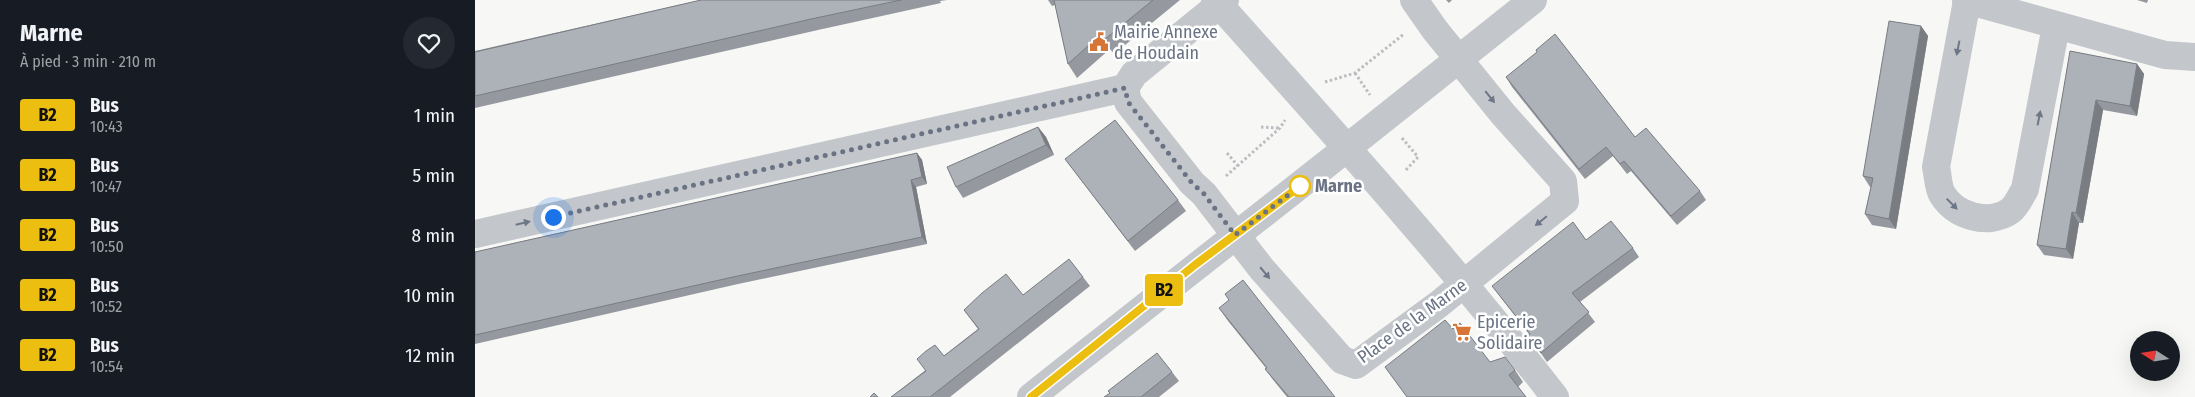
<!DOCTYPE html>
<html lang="fr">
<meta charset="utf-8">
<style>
body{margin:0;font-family:"Fira Sans Condensed",sans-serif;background:#242831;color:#f1f3f6;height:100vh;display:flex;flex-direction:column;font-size:19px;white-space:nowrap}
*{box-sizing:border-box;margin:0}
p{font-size:16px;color:#9ea1a6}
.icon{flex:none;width:28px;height:28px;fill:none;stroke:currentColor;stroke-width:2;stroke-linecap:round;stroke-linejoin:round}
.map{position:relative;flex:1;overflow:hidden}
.details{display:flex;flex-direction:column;background:#171b24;width:475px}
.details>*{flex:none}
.badge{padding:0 10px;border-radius:4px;font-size:18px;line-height:32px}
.needle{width:32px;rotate:282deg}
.fabs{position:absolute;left:1655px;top:331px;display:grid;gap:10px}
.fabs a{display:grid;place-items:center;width:50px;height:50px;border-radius:50%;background:#171b24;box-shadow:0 5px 20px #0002;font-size:25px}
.you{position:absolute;width:25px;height:25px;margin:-12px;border:4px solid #fff;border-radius:50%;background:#1a73e8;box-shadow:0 0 0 8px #1a73e833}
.map>.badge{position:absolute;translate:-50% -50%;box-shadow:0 0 0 2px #fff}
.round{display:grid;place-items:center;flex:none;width:52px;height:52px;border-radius:26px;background:#242831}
.overview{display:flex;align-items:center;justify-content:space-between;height:85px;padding:0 20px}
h1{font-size:24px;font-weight:700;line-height:38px}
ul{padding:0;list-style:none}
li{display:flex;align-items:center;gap:15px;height:60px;padding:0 20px}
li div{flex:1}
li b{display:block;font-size:19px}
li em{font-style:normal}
li .badge{min-width:55px;font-weight:700;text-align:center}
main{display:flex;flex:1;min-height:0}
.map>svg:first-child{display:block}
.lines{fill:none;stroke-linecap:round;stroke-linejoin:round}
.path{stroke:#bbbdc0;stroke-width:3;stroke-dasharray:2.5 2.5;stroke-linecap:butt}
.minor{stroke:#c3c6ca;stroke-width:28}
.tertiary{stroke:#c3c6ca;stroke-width:28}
.wall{fill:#95999f}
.shaded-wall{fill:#797d82}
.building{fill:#adb2b9;stroke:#797d82}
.oneway{fill:#6e7788}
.line-casing{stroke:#fff;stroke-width:11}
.line{stroke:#ebbe0f;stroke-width:8}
.walk{stroke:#697384;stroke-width:5;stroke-dasharray:0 9}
.stop-dot{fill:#fff;stroke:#ebbe0f;stroke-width:2.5}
.labels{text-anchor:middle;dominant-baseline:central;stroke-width:5;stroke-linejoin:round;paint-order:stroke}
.poi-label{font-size:18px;fill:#697384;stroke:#fff;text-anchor:start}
.stop-label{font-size:18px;font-weight:bold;fill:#697384;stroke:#fff;text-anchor:start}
.street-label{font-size:18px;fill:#697384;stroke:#fff}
</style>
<main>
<section class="details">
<div class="overview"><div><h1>Marne</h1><p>À pied · 3 min · 210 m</p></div><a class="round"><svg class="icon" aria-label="heart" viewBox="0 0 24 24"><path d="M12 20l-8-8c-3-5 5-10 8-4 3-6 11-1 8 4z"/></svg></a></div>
<ul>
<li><span class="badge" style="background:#ebbe0f;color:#111">B2</span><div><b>Bus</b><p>10:43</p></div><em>1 min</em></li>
<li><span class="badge" style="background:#ebbe0f;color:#111">B2</span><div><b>Bus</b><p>10:47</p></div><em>5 min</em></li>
<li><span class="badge" style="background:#ebbe0f;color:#111">B2</span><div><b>Bus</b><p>10:50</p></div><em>8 min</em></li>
<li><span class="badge" style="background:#ebbe0f;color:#111">B2</span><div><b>Bus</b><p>10:52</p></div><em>10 min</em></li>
<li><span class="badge" style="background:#ebbe0f;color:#111">B2</span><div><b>Bus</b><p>10:54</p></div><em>12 min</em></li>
</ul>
</section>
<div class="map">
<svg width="1720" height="397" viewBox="0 0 1720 397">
<rect width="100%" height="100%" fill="#f7f7f5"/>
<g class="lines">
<g class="path">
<path d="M880,73L895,95"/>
<path d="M850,82L880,73L929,34"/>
<path d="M786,127L804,128"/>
<path d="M927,138L943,157L930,171"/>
<path d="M752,153L763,166"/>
<path d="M751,176L805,128L810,120"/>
</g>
<g class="minor">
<path d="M750,0L659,74L650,88L653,102L717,183L729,194L786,268L867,360L881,365L964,304L1090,201L1088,181L1028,114L960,30L939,0"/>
<path d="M1491,0L1690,55L1720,57"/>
<path d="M1492,1L1461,167C1463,175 1463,187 1467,194C1480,216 1513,226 1535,211C1541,207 1546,196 1550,189L1581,26"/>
<path d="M872,148L1058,0"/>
<path d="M0,234L650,88"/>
</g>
<g class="tertiary">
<path d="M740,0C856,130 973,259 1080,397"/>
<path d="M556,397C661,313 767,230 872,148"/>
</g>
</g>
<g class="wall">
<path d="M226,0H472L465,1L466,3L343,30L0,108V51Z"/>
<path d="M573,0H705L639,54L635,49L602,78L593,64L580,5L577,6Z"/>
<path d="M971,0H977L974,3Z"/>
<path d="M1662,0H1673L1672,3Z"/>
<path d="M1446,26L1453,36L1421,229L1397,225L1390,214L1396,187H1395L1388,176Z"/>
<path d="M1595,51L1662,64L1669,74L1662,116L1628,110L1608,223H1604L1598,259L1569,255L1562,245Z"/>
<path d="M1031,77L1160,137L1225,191L1231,200L1202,225L1156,171L1152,174L1138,156L1110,179L1037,87Z"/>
<path d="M563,127L571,137L579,155L488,198L481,187Z"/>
<path d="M442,153L447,160L452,184L441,187L452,244L263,284L0,344V252Z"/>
<path d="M590,159L703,200L711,211L660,251Z"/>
<path d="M1111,240L1158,248L1164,257L1105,302L1120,322L1072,362L1053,335L1054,334L1017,286Z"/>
<path d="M608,277L615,286L475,397H416L503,329L489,310L548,295Z"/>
<path d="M744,308L860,397H812L799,381L790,369L791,368L753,321Z"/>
<path d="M978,329L1015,362L1040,370L1048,382L1043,387L1051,397H932L910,367Z"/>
<path d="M697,372L704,381L684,397H629Z"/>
</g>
<g class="shaded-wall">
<path d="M1446,26L1453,36L1421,229L1414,219Z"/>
<path d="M1662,64L1669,74L1662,116L1655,106Z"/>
<path d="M1621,100L1628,110L1608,223L1601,213Z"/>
<path d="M563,127L571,137L579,155L571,145Z"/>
<path d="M442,153L447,160L452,184L447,177Z"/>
<path d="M436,180L441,187L452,244L447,237Z"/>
<path d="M1597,212L1604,223L1598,259L1591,249Z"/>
</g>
<g class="building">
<path d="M226,0H426L336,19L0,96V52Z"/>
<path d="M579,0H678L629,40L625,35L593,64Z"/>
<path d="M1414,21L1446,26L1414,219L1390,214L1398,178L1388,176Z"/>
<path d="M1080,34L1160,137L1171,128L1225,191L1196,216L1149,161L1145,164L1131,147L1104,169L1031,77L1062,52L1061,50Z"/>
<path d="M1595,51L1662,64L1655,106L1621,100L1601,213L1597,212L1591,249L1562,245Z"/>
<path d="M640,120L703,200L653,241L590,159Z"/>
<path d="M563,127L571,145L481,187L472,167Z"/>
<path d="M442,153L447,177L436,180L447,237L258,277L0,335V252Z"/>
<path d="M1136,221L1158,248L1097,293L1114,312L1066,353L1053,335L1055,334L1017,286L1098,222L1111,240Z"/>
<path d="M594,259L608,277L455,397H416L451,371L442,359L451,351L460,345L469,356L504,329L489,310L507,293L531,274L548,295Z"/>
<path d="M768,280L860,397H814L790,369L792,368L744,308L754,300L750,294Z"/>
<path d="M970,320L978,329L985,323L1015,362L1030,357L1040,370L1034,375L1051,397H932L910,367Z"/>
<path d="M682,353L697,372L666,397H629L635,393L633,391Z"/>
<path d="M399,393L403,397H395Z"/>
</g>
<defs><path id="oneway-solid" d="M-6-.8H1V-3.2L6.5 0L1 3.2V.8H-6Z" transform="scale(1.25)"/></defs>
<g class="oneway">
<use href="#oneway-solid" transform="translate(1483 48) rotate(101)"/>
<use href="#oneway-solid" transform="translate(1015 97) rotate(51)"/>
<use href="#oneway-solid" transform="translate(1564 118) rotate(-79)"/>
<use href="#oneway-solid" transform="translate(1477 204) rotate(45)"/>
<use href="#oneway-solid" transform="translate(1066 221) rotate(141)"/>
<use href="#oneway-solid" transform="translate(48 223) rotate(-13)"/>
<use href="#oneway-solid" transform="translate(790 273) rotate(50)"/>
</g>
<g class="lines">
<g class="line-casing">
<path id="line" d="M556,397L721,264L825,186"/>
</g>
<use href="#line" class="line"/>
<path class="walk" d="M78,217L650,88L653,102L717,183L729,194L760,235L825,186"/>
</g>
<defs>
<g id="civic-bare" transform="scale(1.5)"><path d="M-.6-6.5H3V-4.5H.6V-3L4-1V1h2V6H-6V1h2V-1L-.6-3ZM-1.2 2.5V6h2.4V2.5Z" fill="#d67536" stroke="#fff" stroke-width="2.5" paint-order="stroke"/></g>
<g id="supermarket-bare" transform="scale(1.5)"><path d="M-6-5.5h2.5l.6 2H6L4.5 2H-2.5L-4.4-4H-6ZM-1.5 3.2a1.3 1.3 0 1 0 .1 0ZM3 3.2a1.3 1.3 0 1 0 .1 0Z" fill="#d67536" stroke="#fff" stroke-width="2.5" paint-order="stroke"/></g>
</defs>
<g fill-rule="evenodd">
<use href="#civic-bare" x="624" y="42"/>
<use href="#supermarket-bare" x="987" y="332"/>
</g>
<circle class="stop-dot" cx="825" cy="186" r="10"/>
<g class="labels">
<g class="poi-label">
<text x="639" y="32">Mairie Annexe<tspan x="639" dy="21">de Houdain</tspan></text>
<text x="1002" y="322">Epicerie<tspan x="1002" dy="21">Solidaire</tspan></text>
</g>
<g class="stop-label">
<text x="840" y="186">Marne</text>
</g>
<g class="street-label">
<text transform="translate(937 321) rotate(-36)">Place de la Marne</text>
</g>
</g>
</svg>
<div class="fabs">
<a><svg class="needle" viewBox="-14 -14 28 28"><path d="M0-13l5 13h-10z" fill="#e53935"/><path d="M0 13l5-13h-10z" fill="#9ea1a6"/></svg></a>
</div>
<div class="you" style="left:78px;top:217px"></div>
<b class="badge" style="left:689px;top:290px;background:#ebbe0f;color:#111">B2</b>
</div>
</main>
